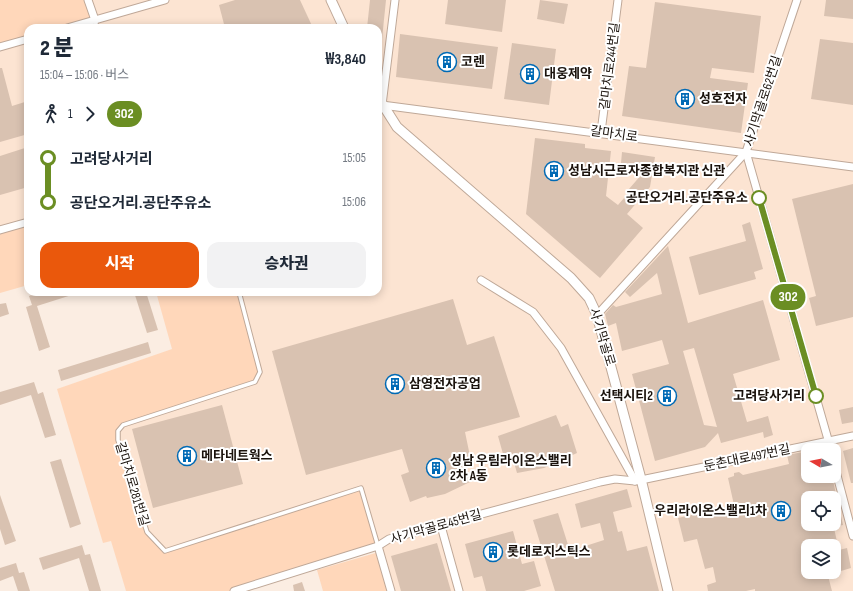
<!DOCTYPE html>
<html lang="ko">
<meta charset="utf-8">
<style>
body{margin:0;font-family:"Sofia Sans Condensed","Noto Sans KR",sans-serif;background:#f2f2f3;color:#1f2937;height:100vh;display:flex;flex-direction:column;font-size:15px;white-space:nowrap}
*{box-sizing:border-box;margin:0}
p{font-size:13px;color:#747a83}
.icon{flex:none;width:22px;height:22px;fill:none;stroke:currentColor;stroke-width:2;stroke-linecap:round;stroke-linejoin:round}
.map{position:relative;flex:1;overflow:hidden}
.sheet{position:absolute;left:24px;top:24px;width:358px;height:272px;display:flex;flex-direction:column;background:#fff;border-radius:12px;box-shadow:0 2px 10px #0003}
.sheet>*{flex:none}
.badge{padding:0 8px;border-radius:13px;font-size:14px;line-height:26px}
.needle{width:26px;rotate:280deg}
.tools{position:absolute;left:801px;top:443px;display:grid;gap:8px}
.tools a{display:grid;place-items:center;width:40px;height:40px;border-radius:8px;background:#fff;box-shadow:0 2px 10px #0003;font-size:20px}
.map>.badge{position:absolute;translate:-50% -50%;box-shadow:0 0 0 2px #fff}
.legs{display:flex;align-items:center;gap:6px;height:44px;padding:0 16px;font-size:13px}
.legs p{margin-inline-start:auto}
.head{display:flex;align-items:center;justify-content:space-between;height:68px;padding:0 16px}
h1{font-size:22px;font-weight:800;line-height:30px}
.primary-button{display:flex;gap:8px;margin-top:auto;padding:8px 16px}
.primary-button a{flex:1;height:46px;border-radius:12px;background:#ea580c;color:#fff;font-size:16px;font-weight:800;line-height:46px;text-align:center}
.primary-button a+a{background:#f2f2f3;color:#1f2937}
ul{padding:0 16px;list-style:none}
li{display:flex;align-items:center;gap:14px;height:44px;font-size:15px}
li i{display:grid;place-items:center;width:6px;height:100%;margin:0 5px;background:currentColor}
li i::after{content:'';width:10px;height:10px;margin:-5px;border:3px solid;border-radius:50%;background:#fff}
li p{margin-inline-start:auto}
li:first-child i{background:linear-gradient(#0000 50%,currentColor 0)}
li:last-child i{background:linear-gradient(currentColor 50%,#0000 0)}
.map>svg:first-child{display:block}
.built{fill:#fce4d2;fill-rule:evenodd}
.green{fill:#ffd7ba}
.building{fill:#d9c2b1;fill-rule:evenodd}
.lines{fill:none;stroke-linecap:round;stroke-linejoin:round}
.service-casing{stroke:#bfa898;stroke-width:5.5}
.minor-casing{stroke:#bfa898;stroke-width:9}
.tertiary-casing{stroke:#bfa898;stroke-width:11}
.service{stroke:#fff;stroke-width:3.5}
.minor{stroke:#fff;stroke-width:7}
.tertiary{stroke:#fff;stroke-width:9}
.line-1-casing{stroke:#fff;stroke-width:9}
.line-1{stroke:#6b8e23;stroke-width:6}
.stop-1-dot{fill:#fff;stroke:#6b8e23;stroke-width:2}
.labels{text-anchor:middle;dominant-baseline:central;stroke-width:4;stroke-linejoin:round;paint-order:stroke}
.poi-label{font-size:13px;font-weight:bold;fill:#1a120c;stroke:#fff;text-anchor:start}
.street-label{font-size:13px;fill:#1a120c;stroke:#fff}
.stop-label{font-size:13px;font-weight:bold;fill:#1a120c;stroke:#fff;text-anchor:end}
</style>
<div class="map">
<svg width="853" height="591" viewBox="0 0 853 591">
<rect width="100%" height="100%" fill="#fbede2"/>
<g class="built">
<path d="M88,0H853V591H392L361,488L165,551L147,532L118,440V431L123,425L260,371L237,292H378V28H29ZM808,450H834V476H808ZM808,498H834V524H808ZM808,546H834V572H808Z"/>
<path d="M28,28V222L0,230V31Z"/>
</g>
<g class="green">
<path d="M0,0H88L95,20L67,28H28V39L0,47Z"/>
<path d="M28,222V285L0,293V230Z"/>
<path d="M156,292H237L260,372L255,382L123,425L118,431V440L147,532L165,551L361,488L378,546L234,591H126L111,541L103,543L57,389L172,349Z"/>
<path d="M379,552L391,591H323L317,570Z"/>
</g>
<g class="building">
<path d="M235,0H300L313,28H225L219,5Z"/>
<path d="M370,0H386L382,39H378V28H367Z"/>
<path d="M448,0H506L502,32L445,24Z"/>
<path d="M540,0L568,4L564,24L537,19Z"/>
<path d="M826,0H853V19L824,16Z"/>
<path d="M655,2L761,16L754,73L712,68L710,78L748,83L741,133L622,116L629,66L646,68Z"/>
<path d="M400,34L498,47L492,89L396,77Z"/>
<path d="M820,39L853,43V105L811,99Z"/>
<path d="M512,43L556,49L549,105L504,99Z"/>
<path d="M0,68H2L12,106L28,101V134L0,142Z"/>
<path d="M535,138L585,144V148L611,151L606,196L618,205L631,190L629,189L642,174L629,172V168L625,164L621,163L622,152L655,157L650,187L627,214L643,228L600,278L526,214Z"/>
<path d="M28,147V187L0,195V156Z"/>
<path d="M853,184V317L816,326L809,298L816,296L792,199Z"/>
<path d="M750,222L763,269L754,272L756,279L699,295L689,257L746,241L742,225Z"/>
<path d="M668,246L688,323L763,300L780,360L733,374L747,422L768,416L773,435L764,438L763,432L721,443L718,433L705,447L655,461L632,374L669,364L662,340L622,351L616,323L608,326L605,314L613,305L616,307L662,294L657,273L630,297L625,292ZM694,348L717,427L704,425L683,351Z"/>
<path d="M41,292L78,293L37,306L50,347L39,351L26,307L32,305L29,296Z"/>
<path d="M134,292H146L158,330L147,333Z"/>
<path d="M453,299L467,345L494,336L520,417L465,432L471,461L464,463L470,482L445,494L427,498L426,496L410,502L401,475L409,472L402,449L306,475L272,351Z"/>
<path d="M6,303L9,314L0,317V304Z"/>
<path d="M148,342L151,353L61,381L58,370Z"/>
<path d="M34,382L38,394L43,392L56,435L45,438L31,395L0,405V392Z"/>
<path d="M222,405L243,484L153,508L132,429Z"/>
<path d="M853,407V422L842,424L839,410Z"/>
<path d="M556,415L561,427L568,424L577,453L544,468L517,473L511,452L503,454L498,436Z"/>
<path d="M853,448V483H851L843,451Z"/>
<path d="M808,451V476H832L843,525L834,527V498H808V524H833L839,550L847,548L851,568L834,573V546H808V572H827L832,591H755V589L746,591H708L707,585L716,582L713,567L705,569L697,539L684,542L678,518L734,505L728,478L734,476V473L739,472L743,475L789,464L787,455Z"/>
<path d="M61,459L81,524L70,528L50,462Z"/>
<path d="M627,489L632,507L613,512L618,532L622,531L627,551L647,546L659,591H555L533,520L558,513L570,551L604,540L600,523L581,528L575,504Z"/>
<path d="M0,495L16,541L5,545L0,529Z"/>
<path d="M513,531L522,564L534,561L541,586L524,591H486L482,576L474,578L465,544Z"/>
<path d="M437,543L451,591H401L391,556Z"/>
<path d="M82,545L85,555L90,554L101,591H89L79,558L43,570L39,558Z"/>
<path d="M16,563L19,573L24,572L30,591H18L13,576L0,581V568Z"/>
<path d="M302,582L305,591H294L293,585Z"/>
</g>
<g class="lines">
<g class="service-casing">
<g id="service">
<path d="M95,20L97,28"/>
<path d="M239,292L260,372L255,382L123,425L118,431V440L147,532L165,551L361,488L378,546"/>
</g>
</g>
<g class="minor-casing">
<g id="minor">
<path d="M88,0L95,20"/>
<path d="M67,28L165,0"/>
<path d="M0,47L28,39"/>
<path d="M382,105L853,167"/>
<path d="M378,111L382,105L395,0"/>
<path d="M601,132L618,0"/>
<path d="M746,152L831,450"/>
<path d="M0,230L28,222"/>
<path d="M481,280L533,312L561,348L635,481"/>
<path d="M597,315L746,152L797,0"/>
<path d="M834,464L853,536"/>
<path d="M441,526L459,591"/>
<path d="M378,546L391,591"/>
<path d="M234,591L378,546L389,539L600,482L615,479L635,481L641,480L853,436"/>
</g>
</g>
<g class="tertiary-casing">
<g id="tertiary">
<path d="M331,0L344,28"/>
<path d="M378,97L397,127L571,278L589,298L597,315L641,479L668,591"/>
</g>
</g>
<use href="#service" class="service"/>
<use href="#minor" class="minor"/>
<use href="#tertiary" class="tertiary"/>
</g>
<g class="lines">
<g class="line-1-casing">
<path id="line-1" d="M759,198L816,396"/>
</g>
<use href="#line-1" class="line-1"/>
</g>
<defs>
<g id="building-ring" transform="scale(1)"><circle r="9.5" fill="#fff" stroke="#006ab5" stroke-width="1.5"/><path d="M-4-6H4V6H1V3H-1V6H-4ZM-2.5-4.3h1.7v1.8h-1.7ZM.8-4.3h1.7v1.8H.8ZM-2.5-1h1.7V.8h-1.7ZM.8-1h1.7V.8H.8Z" fill="#006ab5"/></g>
</defs>
<g fill-rule="evenodd">
<use href="#building-ring" x="447" y="62"/>
<use href="#building-ring" x="530" y="74"/>
<use href="#building-ring" x="685" y="99"/>
<use href="#building-ring" x="554" y="171"/>
<use href="#building-ring" x="395" y="384"/>
<use href="#building-ring" x="667" y="396"/>
<use href="#building-ring" x="187" y="456"/>
<use href="#building-ring" x="436" y="468"/>
<use href="#building-ring" x="781" y="511"/>
<use href="#building-ring" x="493" y="552"/>
</g>
<g class="stop-1-dot">
<circle cx="759" cy="198" r="7"/>
<circle cx="816" cy="396" r="7"/>
</g>
<g class="labels">
<g class="poi-label">
<text x="461" y="62">코렌</text>
<text x="544" y="74">대웅제약</text>
<text x="699" y="99">성호전자</text>
<text x="568" y="171">성남시근로자종합복지관 신관</text>
<text x="409" y="384">삼영전자공업</text>
<text x="653" y="396" text-anchor="end">선택시티2</text>
<text x="201" y="456">메타네트웍스</text>
<text x="450" y="461">성남 우림라이온스밸리<tspan x="450" dy="15">2차 A동</tspan></text>
<text x="767" y="511" text-anchor="end">우리라이온스밸리1차</text>
<text x="507" y="552">롯데로지스틱스</text>
</g>
<g class="street-label">
<text transform="translate(610 66) rotate(-83)">갈마치로244번길</text>
<text transform="translate(763 101) rotate(-72)">사기막골로62번길</text>
<text transform="translate(614 134) rotate(8)">갈마치로</text>
<text transform="translate(602 337) rotate(73)">사기막골로</text>
<text transform="translate(747 458) rotate(-12)">둔촌대로497번길</text>
<text transform="translate(132 484) rotate(73)">갈마치로281번길</text>
<text transform="translate(436 527) rotate(-16)">사기막골로45번길</text>
</g>
<g class="stop-label">
<text x="748" y="198">공단오거리.공단주유소</text>
<text x="805" y="396">고려당사거리</text>
</g>
</g>
</svg>
<div class="tools">
<a><svg class="needle" viewBox="-14 -14 28 28"><path d="M0-13l5 13h-10z" fill="#e53935"/><path d="M0 13l5-13h-10z" fill="#747a83"/></svg></a>
<a><svg class="icon" aria-label="locate" viewBox="0 0 24 24"><circle cx="12" cy="12" r="6"/><path d="M12 2v4M12 18v4M2 12h4M18 12h4"/></svg></a>
<a><svg class="icon" aria-label="layers" viewBox="0 0 24 24"><path d="M12 4l9 5-9 5-9-5zM3 14l9 5 9-5"/></svg></a>
</div>
<b class="badge" style="left:788px;top:297px;background:#6b8e23;color:#fff">302</b>
<section class="sheet">
<div class="head"><div><h1>2 분</h1><p>15:04 – 15:06 · 버스</p></div><b>₩3,840</b></div>
<div class="legs"><svg class="icon" aria-label="walk" viewBox="0 0 24 24"><circle cx="13" cy="4" r="2"/><path d="M13 8l-2 6 4 7M11 14l-3 7M7 12l3-4h3l4 4"/></svg>1<svg class="icon" aria-label="forward" viewBox="0 0 24 24"><path d="M9 5l7 7-7 7"/></svg><b class="badge" style="background:#6b8e23;color:#fff">302</b></div>
<ul>
<li><i style="color:#6b8e23"></i><b>고려당사거리</b><p>15:05</p></li>
<li><i style="color:#6b8e23"></i><b>공단오거리.공단주유소</b><p>15:06</p></li>
</ul>
<div class="primary-button"><a>시작</a><a>승차권</a></div>
</section>
</div>
